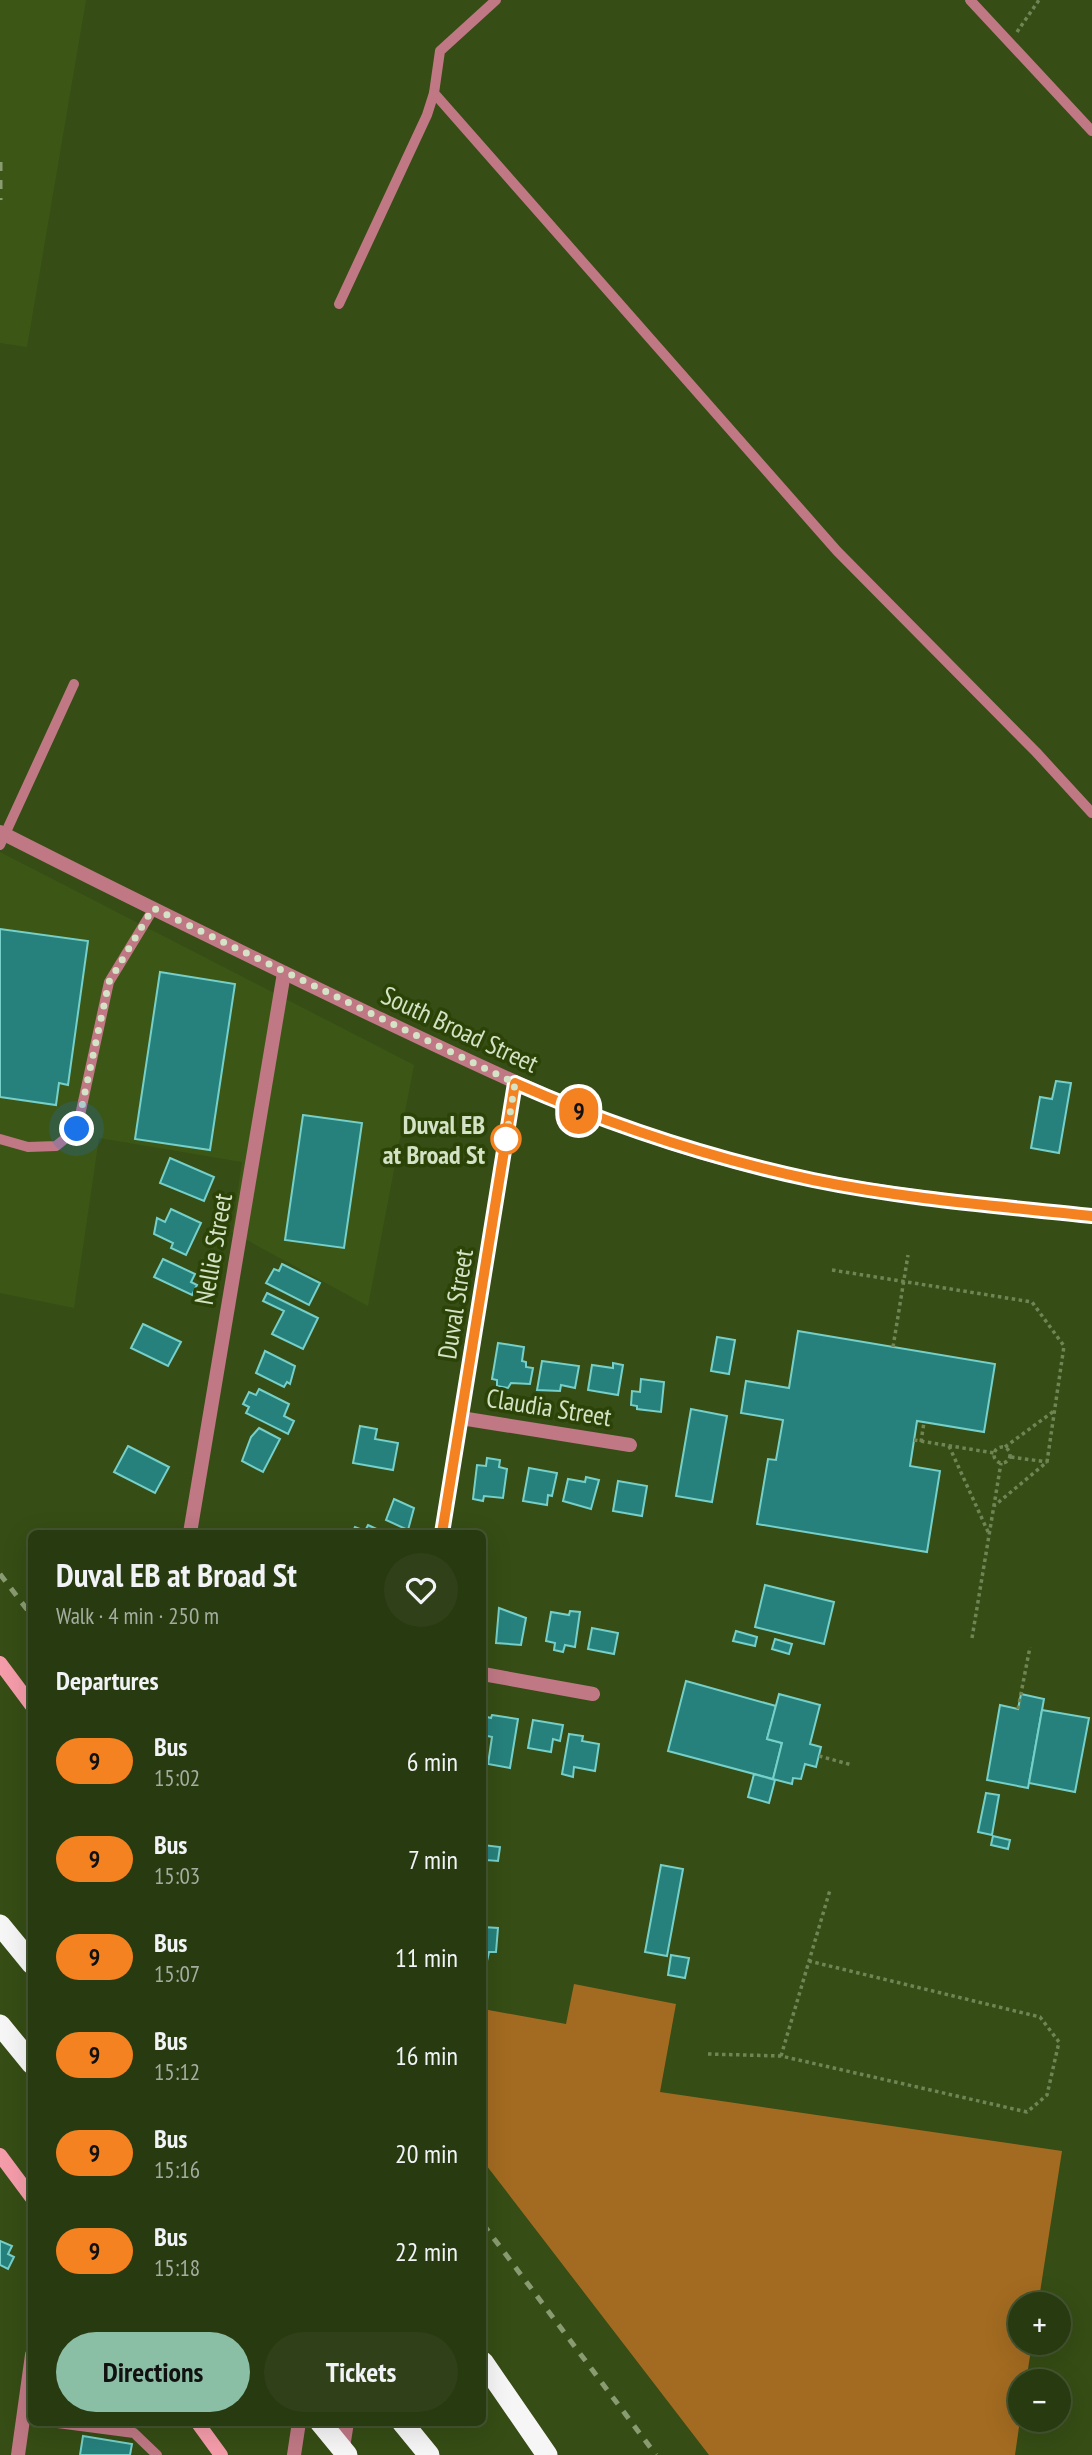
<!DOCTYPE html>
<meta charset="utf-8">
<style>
body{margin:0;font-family:"PT Sans Narrow",sans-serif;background:#304119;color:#f1f3f6;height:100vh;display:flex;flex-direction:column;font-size:26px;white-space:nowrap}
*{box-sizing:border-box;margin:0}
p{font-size:23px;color:#a5ad9f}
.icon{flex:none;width:38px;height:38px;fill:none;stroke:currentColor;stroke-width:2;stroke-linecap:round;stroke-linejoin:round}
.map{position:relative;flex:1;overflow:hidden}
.panel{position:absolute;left:28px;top:1530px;width:458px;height:896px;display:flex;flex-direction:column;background:#283a10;border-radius:10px;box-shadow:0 7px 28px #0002,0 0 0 2px #445430}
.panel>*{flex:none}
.badge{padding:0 14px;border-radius:23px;font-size:24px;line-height:46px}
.controls{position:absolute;left:1008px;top:2292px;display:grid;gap:14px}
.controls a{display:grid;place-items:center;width:63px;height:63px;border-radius:50%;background:#283a10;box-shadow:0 7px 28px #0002,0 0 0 2px #445430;font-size:35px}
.you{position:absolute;width:35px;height:35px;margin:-18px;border:5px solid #fff;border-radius:50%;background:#1a73e8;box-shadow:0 0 0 10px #1a73e833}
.map>.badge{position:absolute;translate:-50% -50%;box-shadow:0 0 0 4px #fff}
h2{padding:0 28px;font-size:26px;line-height:63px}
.round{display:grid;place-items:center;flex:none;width:74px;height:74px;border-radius:37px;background:#304119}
.summary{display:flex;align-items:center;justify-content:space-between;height:119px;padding:0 28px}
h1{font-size:33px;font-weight:800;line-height:52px}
.primary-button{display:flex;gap:14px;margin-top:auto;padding:14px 28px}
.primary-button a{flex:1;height:80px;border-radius:42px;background:#8abfa5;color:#111;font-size:28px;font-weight:800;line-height:80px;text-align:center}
.primary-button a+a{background:#304119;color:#f1f3f6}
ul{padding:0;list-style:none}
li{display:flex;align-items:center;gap:21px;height:98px;padding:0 28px}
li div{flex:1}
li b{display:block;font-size:26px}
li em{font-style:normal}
li .badge{min-width:77px;font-weight:700;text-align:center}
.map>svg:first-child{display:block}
.built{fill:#3c5715}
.forest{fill:#a36b21}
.building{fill:#26817c;stroke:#76d0c9;stroke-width:2}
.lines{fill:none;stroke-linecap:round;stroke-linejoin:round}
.path{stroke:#708556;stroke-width:3.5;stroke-dasharray:3.5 3.5;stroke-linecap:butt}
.service{stroke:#bf7884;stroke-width:10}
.minor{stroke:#bf7884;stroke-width:14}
.tertiary{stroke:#bf7884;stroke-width:14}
.secondary{stroke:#f59caa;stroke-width:14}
.motorway{stroke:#f6f6f6;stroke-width:21}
.rail{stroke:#899b71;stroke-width:5;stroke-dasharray:9 9;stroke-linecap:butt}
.motorway-bridge{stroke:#f6f6f6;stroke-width:21}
.line-casing{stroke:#fff;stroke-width:16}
.line{stroke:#f58220;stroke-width:10}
.walk{stroke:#d4e3c5;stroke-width:7;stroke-dasharray:0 12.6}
.stop-dot{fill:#fff;stroke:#f58220;stroke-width:3.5}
.labels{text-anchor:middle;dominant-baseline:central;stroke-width:7;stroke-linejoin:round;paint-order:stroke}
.street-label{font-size:26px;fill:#d4e3c5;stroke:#2c4307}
.stop-label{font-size:26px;font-weight:bold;fill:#d4e3c5;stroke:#2c4307;text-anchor:end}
</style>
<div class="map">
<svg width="1092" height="2455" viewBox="0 0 1092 2455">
<rect width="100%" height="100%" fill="#364d15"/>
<g class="built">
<path d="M0,0H86L27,347L0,343Z"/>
<path d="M0,852L414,1065L368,1306L232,1232L242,1162L99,1138L74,1308L0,1293Z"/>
</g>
<path class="forest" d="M574,1984L676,2004L660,2092L1062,2151L1038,2305H1020V2343H1032L1026,2382H1020V2420L1015,2455H709L483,2161V2009L566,2024Z"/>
<g class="building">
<path d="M0,929L88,941L68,1085L59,1083L56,1105L0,1097Z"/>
<path d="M160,972L235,984L210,1150L135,1139Z"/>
<path d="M1056,1081L1071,1083L1059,1153L1031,1148L1040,1097L1052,1099Z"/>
<path d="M303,1115L362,1123L344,1248L285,1240Z"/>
<path d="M170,1158L214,1177L204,1201L160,1183Z"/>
<path d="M171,1209L201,1223L186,1255L171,1248L173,1243L154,1234L157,1218L165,1222Z"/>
<path d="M163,1259L195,1274L191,1282L197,1285L192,1295L154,1277Z"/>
<path d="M282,1264L320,1283L309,1305L266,1283L274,1269L279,1271Z"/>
<path d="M267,1293L318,1318L303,1349L272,1334L284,1311L263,1301Z"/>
<path d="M143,1324L181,1342L168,1366L131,1348Z"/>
<path d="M798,1331L995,1364L984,1432L917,1421L910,1466L940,1471L927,1552L757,1524L768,1459L776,1460L783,1420L741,1413L746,1381L789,1388Z"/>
<path d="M717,1337L735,1340L729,1374L711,1371Z"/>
<path d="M498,1343L524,1347L522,1361L526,1362V1367L533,1368L530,1384L511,1383L508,1388L497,1386V1380L492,1379Z"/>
<path d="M265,1351L295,1366L290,1384L287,1382L284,1387L256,1373Z"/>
<path d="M542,1361L579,1366L575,1388L561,1385L560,1391L537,1390Z"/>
<path d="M613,1363L623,1365L618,1395L588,1390L592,1365L613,1368Z"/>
<path d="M641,1379L664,1382L661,1412L637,1409V1406L631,1405L632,1391L640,1392Z"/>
<path d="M259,1389L289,1404L284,1416L294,1421L288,1434L246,1413L249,1407L243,1404L249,1392L256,1395Z"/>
<path d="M691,1409L727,1416L712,1502L676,1496Z"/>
<path d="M360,1426L377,1429L375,1439L398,1443L393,1470L353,1463Z"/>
<path d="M259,1428L280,1439L263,1472L242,1461L251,1437Z"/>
<path d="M128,1446L169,1467L155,1493L114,1472Z"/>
<path d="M487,1458L500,1460L499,1467L507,1469L503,1498L484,1496L483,1501L473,1499L477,1465L486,1466Z"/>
<path d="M529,1468L557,1473L552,1496L548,1495L547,1505L523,1501Z"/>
<path d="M586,1477L599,1480L591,1509L563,1501L568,1479L585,1482Z"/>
<path d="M618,1481L647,1486L642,1516L613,1511Z"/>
<path d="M394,1499L414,1508L408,1530L386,1520Z"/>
<path d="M368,1525L385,1533H352L355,1527L365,1531Z"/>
<path d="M765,1585L834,1602L824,1644L755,1627Z"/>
<path d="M499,1608L526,1618L521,1645L496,1643Z"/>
<path d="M570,1611L580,1612L575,1647L565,1645L563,1652L554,1650L555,1643L546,1641L551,1612L569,1615Z"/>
<path d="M592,1628L618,1633L614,1654L588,1649Z"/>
<path d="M736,1631L757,1637L755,1646L733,1641Z"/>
<path d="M775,1639L792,1644L789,1654L772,1649Z"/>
<path d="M686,1681L776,1706L767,1739L782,1743L773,1779L668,1751Z"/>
<path d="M779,1694L820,1705L810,1744L821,1747L816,1767L805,1764L801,1779L793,1778L792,1784L773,1779L782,1743L767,1739Z"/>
<path d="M1021,1694L1044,1699L1028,1788L987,1780L1000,1705L1018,1709Z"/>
<path d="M1042,1710L1089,1718L1075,1792L1029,1783Z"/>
<path d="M492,1715L518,1719L510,1768L488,1764L492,1737L483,1735V1716L491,1718Z"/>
<path d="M533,1720L563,1725L560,1741L553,1739L551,1752L528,1748Z"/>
<path d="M569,1734L583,1736L582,1741L599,1744L595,1771L574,1767L573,1777L562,1774Z"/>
<path d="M754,1774L775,1780L769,1803L748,1797Z"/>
<path d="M986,1793L999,1795L992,1835L978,1832Z"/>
<path d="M993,1836L1010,1840L1008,1849L991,1845Z"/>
<path d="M483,1845L500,1847L498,1861L486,1860L485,1870Z"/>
<path d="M661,1865L683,1869L667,1956L645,1952Z"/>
<path d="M483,1927L498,1928L496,1952H489L487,1961H483Z"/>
<path d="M671,1955L689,1958L685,1978L668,1975Z"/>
<path d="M0,2241L12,2246L8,2254L14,2257L8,2269L0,2265Z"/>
<path d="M83,2436L132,2444L130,2455H80Z"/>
</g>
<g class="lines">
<g class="path">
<path d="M1017,32L1039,0"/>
<path d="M832,1270L1032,1302L1064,1346L1047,1462L994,1506"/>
<path d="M893,1347L908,1255"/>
<path d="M914,1440L994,1453"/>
<path d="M921,1442L924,1422"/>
<path d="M949,1446L989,1534"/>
<circle cx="1002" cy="1455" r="8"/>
<path d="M1005,1447L1054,1411"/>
<path d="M1011,1457L1047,1462"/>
<path d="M972,1638L1001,1463"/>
<path d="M1018,1709L1030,1647"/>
<path d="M819,1756L852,1765"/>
<path d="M708,2054L781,2056L1027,2112L1047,2095L1059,2042L1040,2017L809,1961"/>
<path d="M781,2056L830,1890"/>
</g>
<g class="service">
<path d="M496,0L440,51L434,93L837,551L1036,752L1092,813"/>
<path d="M970,0L1092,131"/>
<path d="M339,304L427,115L434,93"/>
<path d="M0,845L74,684"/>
<path d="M0,1139L28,1147L56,1146L77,1129L109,982L154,908"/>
<path d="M50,2422L134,2433L157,2455"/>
</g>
<g class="minor">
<path d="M461,1418L630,1445"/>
<path d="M190,1533L284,973"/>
<path d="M483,1674L593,1694"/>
<path d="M18,2455L32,2355"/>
</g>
<g class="tertiary">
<path d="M0,832C124,895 249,956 374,1016C488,1070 599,1125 721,1158C842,1192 967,1203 1092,1216"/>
<path d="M442,1533L515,1083"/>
<path d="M342,2454L347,2422"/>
<path d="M294,2455L299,2422"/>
</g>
<g class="secondary">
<path d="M0,1663L32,1706"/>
<path d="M0,2155L32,2198"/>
<path d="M197,2422L221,2455"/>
</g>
<g class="motorway">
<path d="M0,1925L32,1964"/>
<path d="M0,2025L32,2064"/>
<path d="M483,2362L547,2455"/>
<path d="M402,2422L429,2455"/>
</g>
<g class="rail">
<path d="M0,162V200"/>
<path d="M0,1574L32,1616"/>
<path d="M483,2224L656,2455"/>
</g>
<path class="motorway-bridge" d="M320,2422L347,2455"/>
</g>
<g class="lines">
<g class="line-casing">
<path id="line" d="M442,1533L515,1083C612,1126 710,1158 813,1180C905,1199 999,1206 1092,1216"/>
</g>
<use href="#line" class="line"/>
<path class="walk" d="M77,1129L109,982L153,908L515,1083L506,1139"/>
</g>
<circle class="stop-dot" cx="506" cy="1139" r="14"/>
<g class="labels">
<g class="street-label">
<text transform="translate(460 1029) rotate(25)">South Broad Street</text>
<text transform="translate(213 1249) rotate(-80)">Nellie Street</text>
<text transform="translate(455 1304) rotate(-81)">Duval Street</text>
<text transform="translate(549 1407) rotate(9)">Claudia Street</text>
</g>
<g class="stop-label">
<text x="485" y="1124">Duval EB<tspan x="485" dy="30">at Broad St</tspan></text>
</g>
</g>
</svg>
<div class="controls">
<a>+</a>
<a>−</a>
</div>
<div class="you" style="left:77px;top:1129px"></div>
<b class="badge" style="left:579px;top:1111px;background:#f58220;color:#111">9</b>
<section class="panel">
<div class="summary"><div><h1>Duval EB at Broad St</h1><p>Walk · 4 min · 250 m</p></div><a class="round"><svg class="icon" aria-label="heart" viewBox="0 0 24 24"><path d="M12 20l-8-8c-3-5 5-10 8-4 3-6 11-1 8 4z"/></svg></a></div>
<h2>Departures</h2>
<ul>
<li><span class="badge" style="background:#f58220;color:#111">9</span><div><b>Bus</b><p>15:02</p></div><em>6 min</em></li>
<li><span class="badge" style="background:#f58220;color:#111">9</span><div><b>Bus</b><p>15:03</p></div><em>7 min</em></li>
<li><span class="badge" style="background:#f58220;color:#111">9</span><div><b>Bus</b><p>15:07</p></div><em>11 min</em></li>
<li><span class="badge" style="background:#f58220;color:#111">9</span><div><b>Bus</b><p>15:12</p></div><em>16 min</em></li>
<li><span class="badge" style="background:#f58220;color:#111">9</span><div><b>Bus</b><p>15:16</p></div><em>20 min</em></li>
<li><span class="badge" style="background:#f58220;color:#111">9</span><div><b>Bus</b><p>15:18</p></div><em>22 min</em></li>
</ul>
<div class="primary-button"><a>Directions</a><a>Tickets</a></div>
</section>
</div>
